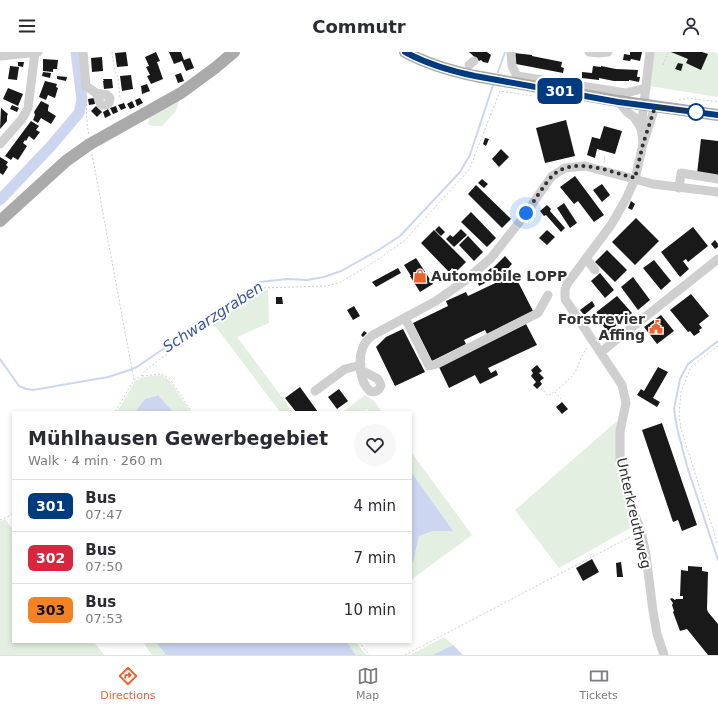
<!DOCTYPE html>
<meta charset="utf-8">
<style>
body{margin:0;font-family:"DejaVu Sans",sans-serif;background:#f7f7f7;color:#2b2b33;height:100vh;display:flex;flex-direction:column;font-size:15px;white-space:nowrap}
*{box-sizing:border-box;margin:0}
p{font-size:13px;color:#7c7c81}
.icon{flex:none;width:22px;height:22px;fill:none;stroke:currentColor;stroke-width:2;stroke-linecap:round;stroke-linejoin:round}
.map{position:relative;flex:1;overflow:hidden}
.side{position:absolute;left:12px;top:359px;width:400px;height:232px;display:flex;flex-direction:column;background:#fff;border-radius:0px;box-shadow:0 2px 6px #0003}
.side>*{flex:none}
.badge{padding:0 8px;border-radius:6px;font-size:14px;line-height:26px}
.you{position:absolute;width:20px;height:20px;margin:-10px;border:3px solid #fff;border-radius:50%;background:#1a73e8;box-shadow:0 0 0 6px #1a73e833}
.map>.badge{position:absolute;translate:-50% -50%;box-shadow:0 0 0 2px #fff}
.round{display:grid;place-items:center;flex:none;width:42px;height:42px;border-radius:21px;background:#f7f7f7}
.headline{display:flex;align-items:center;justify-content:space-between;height:68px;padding:0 16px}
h1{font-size:19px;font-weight:800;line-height:30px}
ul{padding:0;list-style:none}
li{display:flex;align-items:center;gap:12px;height:52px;padding:0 16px;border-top:1px solid #e1e1e2}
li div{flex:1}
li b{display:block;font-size:15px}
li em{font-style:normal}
li .badge{min-width:44px;font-weight:700;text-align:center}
header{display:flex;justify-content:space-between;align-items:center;height:52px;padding:0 16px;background:#fff;font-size:18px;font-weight:800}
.tab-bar{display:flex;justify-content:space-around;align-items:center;height:56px;border-top:1px solid #e1e1e2;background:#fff;font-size:11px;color:#7c7c81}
.tab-bar a{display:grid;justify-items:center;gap:2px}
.tab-bar .selected{color:#f1612d}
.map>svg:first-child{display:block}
.green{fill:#e3efe0}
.water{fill:#ccd6f0}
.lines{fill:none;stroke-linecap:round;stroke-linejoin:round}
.stream{stroke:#ccd6f0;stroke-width:2}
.river{stroke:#ccd6f0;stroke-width:11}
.building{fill:#191919}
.path{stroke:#cfcfcf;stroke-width:1;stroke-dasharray:2 2;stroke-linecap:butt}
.minor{stroke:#cfcfcf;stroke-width:9}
.major{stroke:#aaa;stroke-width:12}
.line-casing{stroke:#fff;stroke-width:9}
.line{stroke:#003b80;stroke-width:6}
.walk{stroke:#323232;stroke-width:4;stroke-dasharray:0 7.2}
.stop-dot{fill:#fff;stroke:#003b80;stroke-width:2}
.labels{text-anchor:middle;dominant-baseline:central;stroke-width:4;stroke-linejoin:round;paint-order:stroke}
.poi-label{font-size:14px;font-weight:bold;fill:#323232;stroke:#fff;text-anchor:start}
.street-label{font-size:14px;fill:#323232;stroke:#fff}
.water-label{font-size:15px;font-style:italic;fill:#39549b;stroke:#fff}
</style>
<header><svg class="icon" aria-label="menu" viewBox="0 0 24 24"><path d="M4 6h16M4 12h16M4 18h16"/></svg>Commutr<svg class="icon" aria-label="person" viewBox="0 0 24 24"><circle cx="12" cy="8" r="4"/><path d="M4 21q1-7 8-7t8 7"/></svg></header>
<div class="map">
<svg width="718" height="603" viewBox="0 0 718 603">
<rect width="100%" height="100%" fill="#fff"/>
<g class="green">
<path d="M654,0H714L718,2V45L649,34Z"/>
<path d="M179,49L176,59L162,74H152L148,72L150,64Z"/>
<path d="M268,237L269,271L237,285L293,360H280L213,271L253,243Z"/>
<path d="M162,323L170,329L191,360H173L157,343L145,347L135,360H117L135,329L143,325Z"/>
<path d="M365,343L374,349L382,360H369L367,357L362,360H343Z"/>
<path d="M617,369V405L634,470L632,475L559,516L515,458Z"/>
<path d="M411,400L472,483L411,528V509L413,511L419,484L433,479H452L411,420Z"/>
<path d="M5,467L13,478V590H94L104,603H0V470Z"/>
<path d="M444,585L453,593L432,603H410Z"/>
<path d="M143,590H156L166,603H152Z"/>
<path d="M347,590H356L366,603H356Z"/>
</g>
<g class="water">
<path d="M158,343L173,360H135L145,347Z"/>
<path d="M411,420L453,479H433L419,484L413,511L411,509Z"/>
<path d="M156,590H347L356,603H166Z"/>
<path d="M453,593L463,603H432Z"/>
</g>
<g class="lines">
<g class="stream">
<path d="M498,20L505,0"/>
<path d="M718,289L688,312L680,327L674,357L677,376L687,414L718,508"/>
<path d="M0,307L19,334L26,337L33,338L108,325L130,318L137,315L260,230L287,227L307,228L324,225L341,219L377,199L400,184L460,120L470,103L493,33"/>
</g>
<path class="river" d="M0,148L51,94L79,61L82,48L76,0"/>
</g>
<g class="building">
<path d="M126,0L128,14L117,15L115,1Z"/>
<path d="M156,0L160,9L157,10L163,27L151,32L147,24L150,23L146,15L149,14L145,5Z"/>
<path d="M169,0H181L184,8L190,6L194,16L186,19L182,9L174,12Z"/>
<path d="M469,0H487L491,3L488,11L483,10L481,8L479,9Z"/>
<path d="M630,0H642L640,9L631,7L630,9L623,8L624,2L630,3Z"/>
<path d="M671,0H702L708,2L701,18L686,11L688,7Z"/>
<path d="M514,1L532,3V4L562,10L561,15L564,16L563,21L516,12V7H513Z"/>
<path d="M102,5L103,19L92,20L91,6Z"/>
<path d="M43,7L58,8L57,17H53V20L43,19Z"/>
<path d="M18,10H24L23,15L18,14Z"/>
<path d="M678,11L683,12L681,19L675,17Z"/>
<path d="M10,14L19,15L17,28L8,27Z"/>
<path d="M593,14L601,15V14L616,17L638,18L637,25H640L639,30L629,28V29H614L599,26V28L582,26V20L592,21Z"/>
<path d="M43,20L51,21L50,26L42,24Z"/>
<path d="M181,21L184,29L178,31L175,23Z"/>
<path d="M131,23L133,37L122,39L120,24Z"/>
<path d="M57,24L67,25L66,29L57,27Z"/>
<path d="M103,27H112L113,36L104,37L103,29H104Z"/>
<path d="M45,29L57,32L56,35L58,36L55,46L48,43L46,48L39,45Z"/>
<path d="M147,32L150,39L142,42L141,34Z"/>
<path d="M8,36L23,42L18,54L3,47Z"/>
<path d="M94,46L95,52L89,53L88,47Z"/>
<path d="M140,46L143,51L137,54L135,48Z"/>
<path d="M41,49L49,53L48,57V59L56,64L51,72L41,66L38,71L33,68L35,63L34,60Z"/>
<path d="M132,49L135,55L130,57L127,52Z"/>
<path d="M124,51L126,56L121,58L118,53Z"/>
<path d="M12,53L19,56L17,60L10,57Z"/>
<path d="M96,54L102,60L97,65L91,59Z"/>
<path d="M116,54L118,60L113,62L110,56Z"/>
<path d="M1,56L8,62L7,64V69L0,77Z"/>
<path d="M108,57L111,63L105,66L103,60Z"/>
<path d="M566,68L575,104L545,111L536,76Z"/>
<path d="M31,69L39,74L36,78L40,80L34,88L29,84L26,89L25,88L23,91L27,94L18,108L13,105L11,108L5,104Z"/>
<path d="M604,74L622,79L615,102L597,97L595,106L587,103L592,85L600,87Z"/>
<path d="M485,86L489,87L486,94L483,92Z"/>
<path d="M701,87L718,89V125L697,122Z"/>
<path d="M501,97L509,105L499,115L492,107Z"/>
<path d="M0,105L8,110L6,113L8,115L3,123L0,121Z"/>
<path d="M575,124L604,163L594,170L578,149L574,152L560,135Z"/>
<path d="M482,127L488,132L484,136L478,131Z"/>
<path d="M602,132L610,143L602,150L593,138Z"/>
<path d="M476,133L511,167L502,176L468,142Z"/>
<path d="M631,149L635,152L632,158L628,156Z"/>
<path d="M564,151L577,171L570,176L557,156Z"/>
<path d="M547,153L551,157L550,159L565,176L561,180L546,163L544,164L540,159Z"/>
<path d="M471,160L496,186L487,195L461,170Z"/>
<path d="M636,166L659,189L635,213L612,190Z"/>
<path d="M439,174L445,180L441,184L435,178Z"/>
<path d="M693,175L708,194L688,210L686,207L683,209L689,217L680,225L661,200Z"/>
<path d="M461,177L467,183L454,195L446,187L450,183L453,185Z"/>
<path d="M434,178L466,210L456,220L452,216L449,220L421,191Z"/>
<path d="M547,178L555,185L547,193L539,186Z"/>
<path d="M468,184L483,200L474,209L459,193Z"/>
<path d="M715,188L718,192V195L715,197L711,192Z"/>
<path d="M607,198L627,218L615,230L595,210Z"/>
<path d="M505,204L512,212L500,225L499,224L479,234L477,228L491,216L492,217Z"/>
<path d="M416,206L433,232L420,240L410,224H411L404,213Z"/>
<path d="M654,208L671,229L661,238L643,216Z"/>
<path d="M398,216L401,221L376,235L372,230Z"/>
<path d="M600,221L614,238L605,246L591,229Z"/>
<path d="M514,222L533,259L487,282L485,278L464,288L466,292L432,309L413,271L448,254L446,249L466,240L468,244Z"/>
<path d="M633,225L650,248L638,258L621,235Z"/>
<path d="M691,242L709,264L699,272L702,276L699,278L700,280L694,284L690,279L688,280L670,258Z"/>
<path d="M617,244L632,261L608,280L594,262Z"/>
<path d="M276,245H282L283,252H276Z"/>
<path d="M592,249L595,254L584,263L580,258Z"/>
<path d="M354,254L360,264L353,268L347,258Z"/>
<path d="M661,263L674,279L657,292L644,275Z"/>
<path d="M526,272L537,293L488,316L491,321L496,318L498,323L480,332L475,323L449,336L439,315Z"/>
<path d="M403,277L425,320L395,334L376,295L386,285Z"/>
<path d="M364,279L367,281L363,285L361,283Z"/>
<path d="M537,313L542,319L539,321L544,326L540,329L542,332L537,337L533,333L536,330L531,324L533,321L531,318Z"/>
<path d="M658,315L668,320L653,346L660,350L657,355L637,343L641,337L644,339Z"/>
<path d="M300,335L318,360H296L285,346Z"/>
<path d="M339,337L348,349L337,357L328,345Z"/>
<path d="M562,350L568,357L562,362L556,355Z"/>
<path d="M662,371L697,473L682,479L678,468L673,470L642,378Z"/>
<path d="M592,507L599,520L583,529L576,516Z"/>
<path d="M621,510L623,525H617L616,511Z"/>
<path d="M688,514L702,515V519L708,520L707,557L708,560L718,572V603H708L687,577L680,579L673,560L674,559L672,553L673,551L670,547L672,546L675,548L676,547H683V544H680L681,518L688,519Z"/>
</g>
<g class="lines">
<g class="path">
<path d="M112,0L115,20L118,25L120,46"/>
<path d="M663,13L668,1"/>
<path d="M674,15L676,10"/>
<path d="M86,44C87,57 86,70 89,83"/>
<path d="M679,48L688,46L718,50"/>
<path d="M92,102L134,328L115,360"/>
<path d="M604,111L605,103"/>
<path d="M718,294L691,315L681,340L679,363L681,377L718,493"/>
<path d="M142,324L162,322L170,327L192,360"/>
<path d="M134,328L141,324L147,317L203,275L255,240L262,236L326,234L339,231L376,209L404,189L469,118L500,39L533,44"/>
<path d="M541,336L548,344C558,337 570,329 576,318C580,310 582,301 588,295"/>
<path d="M555,340L561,347"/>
<path d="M0,468L13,462"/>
<path d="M359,590L369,603"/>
<path d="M405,603L634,483"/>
</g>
<g class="minor">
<path d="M83,0L86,34L96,41L107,43L110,46L109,51L106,53H101L96,41"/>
<path d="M511,0L512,14L517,24L626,41L646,36"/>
<path d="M589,0L599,1L608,0"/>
<path d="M0,4L38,0"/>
<path d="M469,13L474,9"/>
<path d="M618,49L627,60L634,65L641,76"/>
<path d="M655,55L643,92L635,127L626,147L611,173L567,232L565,238V247L622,333L626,351L620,379V409L630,450L641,479L646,503L653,559L657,582L664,603"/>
<path d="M643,90L641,76L650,0"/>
<path d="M0,92L22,67L28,56L35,0"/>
<path d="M679,136L681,121L718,127"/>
<path d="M586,206L595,218"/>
<path d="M405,266L429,314L437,312L538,261L548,243"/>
<path d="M601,300L718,207"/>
<path d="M361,318L378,327L381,333C379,339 375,341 370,339C359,330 358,307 363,295C365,290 369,286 373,283L436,249L466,228L491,206L521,168L552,124L565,116L585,114L653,132L718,140"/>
<path d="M315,339L345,317L361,313"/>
</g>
<g class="major">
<path d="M405,0C427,12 451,19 475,24L618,49L718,63"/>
<path d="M0,169L66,109L90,92L181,41L215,16L234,0"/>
</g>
</g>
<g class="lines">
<g class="line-casing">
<path id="line" d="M405,0C427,12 451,19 475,24L618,50L718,63"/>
</g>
<use href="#line" class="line"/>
<path class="walk" d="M526,161C533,151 545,131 553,123C574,104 611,120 635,126L643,92L655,55L696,60"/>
</g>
<defs>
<g id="shop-bare" transform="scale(1.08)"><path d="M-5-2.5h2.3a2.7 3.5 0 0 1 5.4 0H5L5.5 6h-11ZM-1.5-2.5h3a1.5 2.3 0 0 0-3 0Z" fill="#f1612d" stroke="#fff" stroke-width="2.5" paint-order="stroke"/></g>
<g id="civic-bare" transform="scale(1.08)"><path d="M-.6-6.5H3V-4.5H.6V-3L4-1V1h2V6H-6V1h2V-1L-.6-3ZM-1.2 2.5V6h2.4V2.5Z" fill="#f1612d" stroke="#fff" stroke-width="2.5" paint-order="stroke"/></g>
</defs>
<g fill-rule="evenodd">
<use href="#shop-bare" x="420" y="224"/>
<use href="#civic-bare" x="656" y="275"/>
</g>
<circle class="stop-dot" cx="696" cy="60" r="8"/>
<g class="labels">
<g class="poi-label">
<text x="431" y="224">Automobile LOPP</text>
<text x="645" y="267" text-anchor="end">Forstrevier<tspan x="645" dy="16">Affing</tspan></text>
</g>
<g class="street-label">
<text transform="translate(634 461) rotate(77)">Unterkreuthweg</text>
</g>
<g class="water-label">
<text transform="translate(213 265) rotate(-33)">Schwarzgraben</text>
</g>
</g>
</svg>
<div class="you" style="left:526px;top:161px"></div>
<b class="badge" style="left:560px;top:39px;background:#003b80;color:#fff">301</b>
<section class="side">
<div class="headline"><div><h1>Mühlhausen Gewerbegebiet</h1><p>Walk · 4 min · 260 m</p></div><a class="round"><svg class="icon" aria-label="heart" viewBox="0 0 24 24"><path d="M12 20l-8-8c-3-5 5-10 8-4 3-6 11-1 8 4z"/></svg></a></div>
<ul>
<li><span class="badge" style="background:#003b80;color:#fff">301</span><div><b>Bus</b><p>07:47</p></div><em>4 min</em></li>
<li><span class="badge" style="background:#d7263d;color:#fff">302</span><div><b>Bus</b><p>07:50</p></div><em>7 min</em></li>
<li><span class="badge" style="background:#f58220;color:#111">303</span><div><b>Bus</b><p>07:53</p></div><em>10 min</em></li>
</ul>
</section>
</div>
<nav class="tab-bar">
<a class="selected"><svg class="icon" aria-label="directions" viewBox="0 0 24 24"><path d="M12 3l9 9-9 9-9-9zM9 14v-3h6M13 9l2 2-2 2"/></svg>Directions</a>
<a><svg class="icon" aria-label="map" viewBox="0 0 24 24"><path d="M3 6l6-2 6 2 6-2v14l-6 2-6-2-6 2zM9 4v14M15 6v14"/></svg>Map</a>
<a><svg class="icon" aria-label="tickets" viewBox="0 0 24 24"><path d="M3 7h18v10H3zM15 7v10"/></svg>Tickets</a>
</nav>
